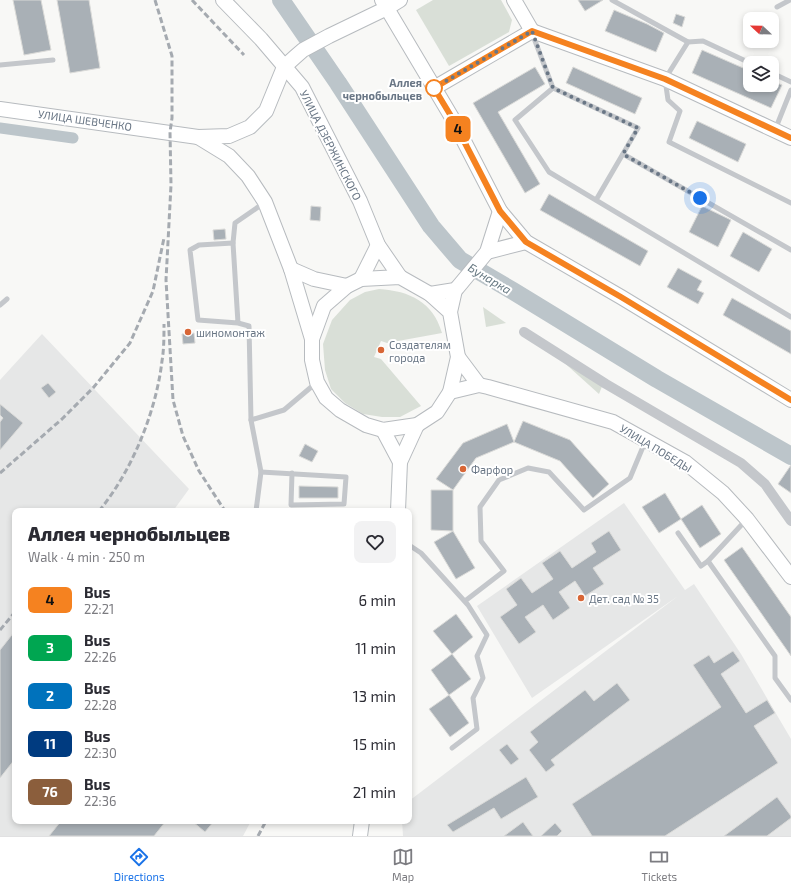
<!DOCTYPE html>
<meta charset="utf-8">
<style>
body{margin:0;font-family:"Exo 2",sans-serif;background:#f2f2f3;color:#2b2b33;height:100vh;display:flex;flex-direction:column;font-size:15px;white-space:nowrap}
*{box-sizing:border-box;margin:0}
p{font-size:13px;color:#7c7c81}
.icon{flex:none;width:22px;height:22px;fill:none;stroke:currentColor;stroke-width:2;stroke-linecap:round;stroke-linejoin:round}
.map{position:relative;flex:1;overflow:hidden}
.side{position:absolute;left:12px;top:508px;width:400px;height:316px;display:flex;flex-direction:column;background:#fff;border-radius:8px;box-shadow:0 2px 6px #0003}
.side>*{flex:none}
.badge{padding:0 8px;border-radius:6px;font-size:14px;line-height:26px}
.needle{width:26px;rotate:292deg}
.fabs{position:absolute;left:743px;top:12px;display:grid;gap:8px}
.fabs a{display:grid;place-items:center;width:36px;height:36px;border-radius:8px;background:#fff;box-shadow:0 2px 6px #0003;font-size:20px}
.you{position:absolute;width:20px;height:20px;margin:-10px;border:3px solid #fff;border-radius:50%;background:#1a73e8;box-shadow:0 0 0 6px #1a73e833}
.map>.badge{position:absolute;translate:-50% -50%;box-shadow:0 0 0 2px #fff}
.round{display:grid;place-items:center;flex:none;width:42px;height:42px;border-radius:8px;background:#f2f2f3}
.headline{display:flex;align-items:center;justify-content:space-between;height:68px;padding:0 16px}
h1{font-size:19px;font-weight:800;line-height:30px}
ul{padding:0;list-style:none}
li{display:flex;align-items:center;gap:12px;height:48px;padding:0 16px}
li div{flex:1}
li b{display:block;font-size:15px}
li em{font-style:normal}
li .badge{min-width:44px;font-weight:700;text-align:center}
.tab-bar{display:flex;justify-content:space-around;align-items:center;height:56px;border-top:1px solid #e1e1e2;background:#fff;font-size:11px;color:#7c7c81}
.tab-bar a{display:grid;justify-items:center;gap:2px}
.tab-bar .active{color:#1a73e8}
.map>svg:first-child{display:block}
.built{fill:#e6e7e7}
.green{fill:#d9dfd7}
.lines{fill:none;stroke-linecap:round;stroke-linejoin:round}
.canal{stroke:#bcc5ca;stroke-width:11}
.river{stroke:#bcc5ca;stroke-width:18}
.building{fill:#a9b0b6;stroke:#dadad8}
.secondary-casing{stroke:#b7bbbf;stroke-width:16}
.lane{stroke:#c4c7cb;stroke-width:5}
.street{stroke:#c4c7cb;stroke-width:10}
.secondary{stroke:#fff;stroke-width:14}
.rail{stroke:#a5aab0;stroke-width:3;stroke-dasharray:6 3;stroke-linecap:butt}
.line-casing{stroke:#fff;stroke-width:9}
.line{stroke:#f58220;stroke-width:6}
.walk{stroke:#697685;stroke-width:4;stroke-dasharray:0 7.2}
.stop-dot{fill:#fff;stroke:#f58220;stroke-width:2}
.poi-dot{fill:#d86636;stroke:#fff;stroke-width:1.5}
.labels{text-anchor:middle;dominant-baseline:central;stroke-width:4;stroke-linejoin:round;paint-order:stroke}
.stop-label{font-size:11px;font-weight:bold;fill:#697685;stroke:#fff;text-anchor:end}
.street-label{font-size:11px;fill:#697685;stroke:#fff}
.poi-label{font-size:11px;fill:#697685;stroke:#fff;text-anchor:start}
.water-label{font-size:12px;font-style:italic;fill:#657780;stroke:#fff}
</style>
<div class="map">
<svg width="791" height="836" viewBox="0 0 791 836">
<rect width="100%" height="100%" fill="#f8f8f6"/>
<g class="built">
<path d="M42,334L189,489L173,511H15V821H251L243,836H0V380Z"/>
<path d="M624,503L685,590L694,584L741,654L791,739V836H403L402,821H409V801L678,596L532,698L477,606Z"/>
</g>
<g class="green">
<path d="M433,0H501L512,20L509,32L449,66L416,10Z"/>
<path d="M379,289C410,291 433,302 442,333L387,343L381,341L374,357L381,359L421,406L400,417H382L363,414L345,403L331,389L325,370L323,344L332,320L350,300L365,292Z"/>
<path d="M483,307L506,323L486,327Z"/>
<path d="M559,358L603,384L599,394Z"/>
</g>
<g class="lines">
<path class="canal" d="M0,128L73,138"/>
<path class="river" d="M281,0L338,83L431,226L460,260L513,291L657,379L791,456"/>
</g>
<g class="building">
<path d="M13,0H41L51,50L24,55Z"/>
<path d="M57,0H89L100,68L70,73Z"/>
<path d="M578,0H603L585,11Z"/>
<path d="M614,10L647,24L664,33L656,52L605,31Z"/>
<path d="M676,14L685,17L682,27L673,23Z"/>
<path d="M702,50L750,71V85H772V81L782,85L771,108L692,73Z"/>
<path d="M535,67L545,84L498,112L540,184L525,193L473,103Z"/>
<path d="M573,67L642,98L635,114L566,83Z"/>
<path d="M697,121L746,144L738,162L689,138Z"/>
<path d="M549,194L648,251L640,266L540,210Z"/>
<path d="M311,206L321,207L320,221L310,220Z"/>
<path d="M702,206L731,220L718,247L689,232Z"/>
<path d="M225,229L226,239L214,240L213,230Z"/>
<path d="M743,232L772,249L759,272L730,256Z"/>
<path d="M678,268L702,281L697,290L704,293L698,304L667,287Z"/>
<path d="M732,298L791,331V354L723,315Z"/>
<path d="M194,333L195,343L183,344L182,334Z"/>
<path d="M48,383L56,392L49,398L41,388Z"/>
<path d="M0,404L23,423L0,450V422L3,418L0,415Z"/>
<path d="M523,421L570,440L609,484L593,498L560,461L514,442Z"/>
<path d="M507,424L514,442L476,458L453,490L436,479L463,443Z"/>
<path d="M305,444L318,451L312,462L299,456Z"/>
<path d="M791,465V493L778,484Z"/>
<path d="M299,486L338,487V498H299Z"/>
<path d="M431,490H453V531L431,530Z"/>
<path d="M665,493L681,519L659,533L642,507Z"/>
<path d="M702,505L721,534L700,548L681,519Z"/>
<path d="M453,531L475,568L456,579L434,542Z"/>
<path d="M609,531L621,550L593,568L604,584L585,596L575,581L559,592L570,608L553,620L543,605L525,617L536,632L519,644L500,617L517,605L506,589L521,578L532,593L553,579L542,563L560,551L572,568L596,552L591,543Z"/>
<path d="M742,547L791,617V656L724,560Z"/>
<path d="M456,614L473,637L452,654L433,631Z"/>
<path d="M15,631V759L0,778V650Z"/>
<path d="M733,651L740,661L721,674L746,713L767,700L775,713L754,726L778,763L665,836H592L572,804L721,707L693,665L709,655L714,663Z"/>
<path d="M452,654L471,679L449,695L431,670Z"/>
<path d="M617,683L630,700L551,760L555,765L546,772L529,750L538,742L530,732L585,690L594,701Z"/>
<path d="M449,695L469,723L450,737L429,709Z"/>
<path d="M507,744L519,759L511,765L499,750Z"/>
<path d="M526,777L538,797L501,819L494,808L453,832L447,825Z"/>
<path d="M777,797L791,816V818L767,836H724Z"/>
<path d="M61,821H166L154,836H49Z"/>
<path d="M192,821H214L205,832Z"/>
<path d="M523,822L533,836H504Z"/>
<path d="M555,823L562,831L557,836H541Z"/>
</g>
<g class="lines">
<g class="secondary-casing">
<g id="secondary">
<path d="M223,0L261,39L302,87L360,201L378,245L400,277"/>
<path d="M382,0L451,116L500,211L526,242L621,297L791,400"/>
<path d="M514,0L532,31"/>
<path d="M532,31L665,79L791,138"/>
<path d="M434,88L532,31"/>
<path d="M0,109L198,137L229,136L250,127L266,111L284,67L295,57L303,50L329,36L387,8L400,0"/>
<path d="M198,137L229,156L248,176L265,202L291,269L312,339"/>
<path d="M487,252L526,242"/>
<path d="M291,269L314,279L347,286"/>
<path d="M361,279L378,245"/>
<path d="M430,294L455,290L458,287L487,252L500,211"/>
<path d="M450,312L430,294L400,277L361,279L347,286L324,306L312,339V360L317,382L326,398L340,410L366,425L383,430L417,425L437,412L450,392L458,357L450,312L455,290"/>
<path d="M458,357L479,385"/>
<path d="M450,392L479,385L488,387L613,422L685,462L723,493L747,519L791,577"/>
<path d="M383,430L400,462"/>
<path d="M398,511L400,462L417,425"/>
<path d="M360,836L362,821"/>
</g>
</g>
<g class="lane">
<path d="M612,0L688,42"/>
<path d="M777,7L790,0"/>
<path d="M532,33L553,88"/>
<path d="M750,63L703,41L688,42L665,79L668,100L680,111L669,142L791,203"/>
<path d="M0,65L53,60"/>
<path d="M772,73L791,82"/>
<path d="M775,130L791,90"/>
<path d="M623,154L791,250"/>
<path d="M596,200L638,128L553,88L515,120L549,172L791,317"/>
<path d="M233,243L235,223L264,203"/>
<path d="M0,305L7,299"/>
<path d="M238,323L233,243L199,245L190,250L198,320L238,323L249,326L251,420L261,472L256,511"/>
<path d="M251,420L284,410L316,383"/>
<path d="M261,472L346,477L344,504L291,505L292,473"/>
<path d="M678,533L701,566L708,561L746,520"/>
<path d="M409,545L421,553L468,605L487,635L477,656L483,678L473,698L477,729L452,748"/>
<path d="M708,561L775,656V678L791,700"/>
<path d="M465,601L504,571L481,541L480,507L499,480L528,468L549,472L584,510L630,478L645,442"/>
</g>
<path class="street" d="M524,332L606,384L741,463L765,484L791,521"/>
<use href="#secondary" class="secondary"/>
<g class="rail">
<path d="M155,0L172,56V118L170,132L171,185L166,280L173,400L183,436L199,471L225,511"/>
<path d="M192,0L244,55"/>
<path d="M0,473L62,419L93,388L130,343L153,291L164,238"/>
<path d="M99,511C132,471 156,412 162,361C164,349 164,336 164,324"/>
<path d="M0,630L15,612"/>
<path d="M258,836L266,821"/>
</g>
</g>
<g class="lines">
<g class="line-casing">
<path id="line" d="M791,138L665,79L532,31L434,88L451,116L500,211L526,242L621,297L791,400"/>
</g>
<use href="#line" class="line"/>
<path class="walk" d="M434,88L532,31L553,88L638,128L623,154L700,198"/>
</g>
<circle class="stop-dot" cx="434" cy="88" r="8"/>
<g class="poi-dot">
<circle cx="188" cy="332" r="4"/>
<circle cx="381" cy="350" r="4"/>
<circle cx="463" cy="469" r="4"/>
<circle cx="581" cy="598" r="4"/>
</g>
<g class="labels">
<g class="stop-label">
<text x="422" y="82">Аллея<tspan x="422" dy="13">чернобыльцев</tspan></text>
</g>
<g class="street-label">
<text transform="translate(85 120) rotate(8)">УЛИЦА ШЕВЧЕНКО</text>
<text transform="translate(331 145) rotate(63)">УЛИЦА ДЗЕРЖИНСКОГО</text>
<text transform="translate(656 448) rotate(31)">УЛИЦА ПОБЕДЫ</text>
</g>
<g class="poi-label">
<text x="196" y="332">шиномонтаж</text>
<text x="389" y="344">Создателям<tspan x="389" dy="13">города</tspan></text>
<text x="471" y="469">Фарфор</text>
<text x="589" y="598">Дет. сад № 35</text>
</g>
<g class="water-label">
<text transform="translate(490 278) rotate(31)">Бунарка</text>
</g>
</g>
</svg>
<div class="fabs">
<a><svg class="needle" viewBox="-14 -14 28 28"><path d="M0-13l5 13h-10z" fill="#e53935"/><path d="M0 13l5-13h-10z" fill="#7c7c81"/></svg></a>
<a><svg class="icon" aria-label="layers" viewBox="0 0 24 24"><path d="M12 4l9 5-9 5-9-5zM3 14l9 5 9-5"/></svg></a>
</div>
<div class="you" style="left:700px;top:198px"></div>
<b class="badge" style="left:458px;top:129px;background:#f58220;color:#111">4</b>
<section class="side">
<div class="headline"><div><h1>Аллея чернобыльцев</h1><p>Walk · 4 min · 250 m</p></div><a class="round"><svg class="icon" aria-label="heart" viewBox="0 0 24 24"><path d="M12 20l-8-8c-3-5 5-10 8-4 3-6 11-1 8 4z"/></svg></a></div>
<ul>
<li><span class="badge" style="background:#f58220;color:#111">4</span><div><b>Bus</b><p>22:21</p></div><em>6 min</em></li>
<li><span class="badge" style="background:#00a651;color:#fff">3</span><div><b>Bus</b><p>22:26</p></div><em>11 min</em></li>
<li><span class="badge" style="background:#0072bc;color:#fff">2</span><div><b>Bus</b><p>22:28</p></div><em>13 min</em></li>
<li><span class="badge" style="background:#003b80;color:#fff">11</span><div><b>Bus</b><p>22:30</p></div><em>15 min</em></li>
<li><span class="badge" style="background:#8b5e3c;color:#fff">76</span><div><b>Bus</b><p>22:36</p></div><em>21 min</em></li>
</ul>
</section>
</div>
<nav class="tab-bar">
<a class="active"><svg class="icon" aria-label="directions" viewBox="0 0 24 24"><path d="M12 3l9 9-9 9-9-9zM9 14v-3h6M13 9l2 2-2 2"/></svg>Directions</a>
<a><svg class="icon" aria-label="map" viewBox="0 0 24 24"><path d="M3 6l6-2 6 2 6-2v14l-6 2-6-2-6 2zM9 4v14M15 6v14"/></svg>Map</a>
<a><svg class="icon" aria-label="tickets" viewBox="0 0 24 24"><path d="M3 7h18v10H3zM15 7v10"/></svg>Tickets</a>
</nav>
